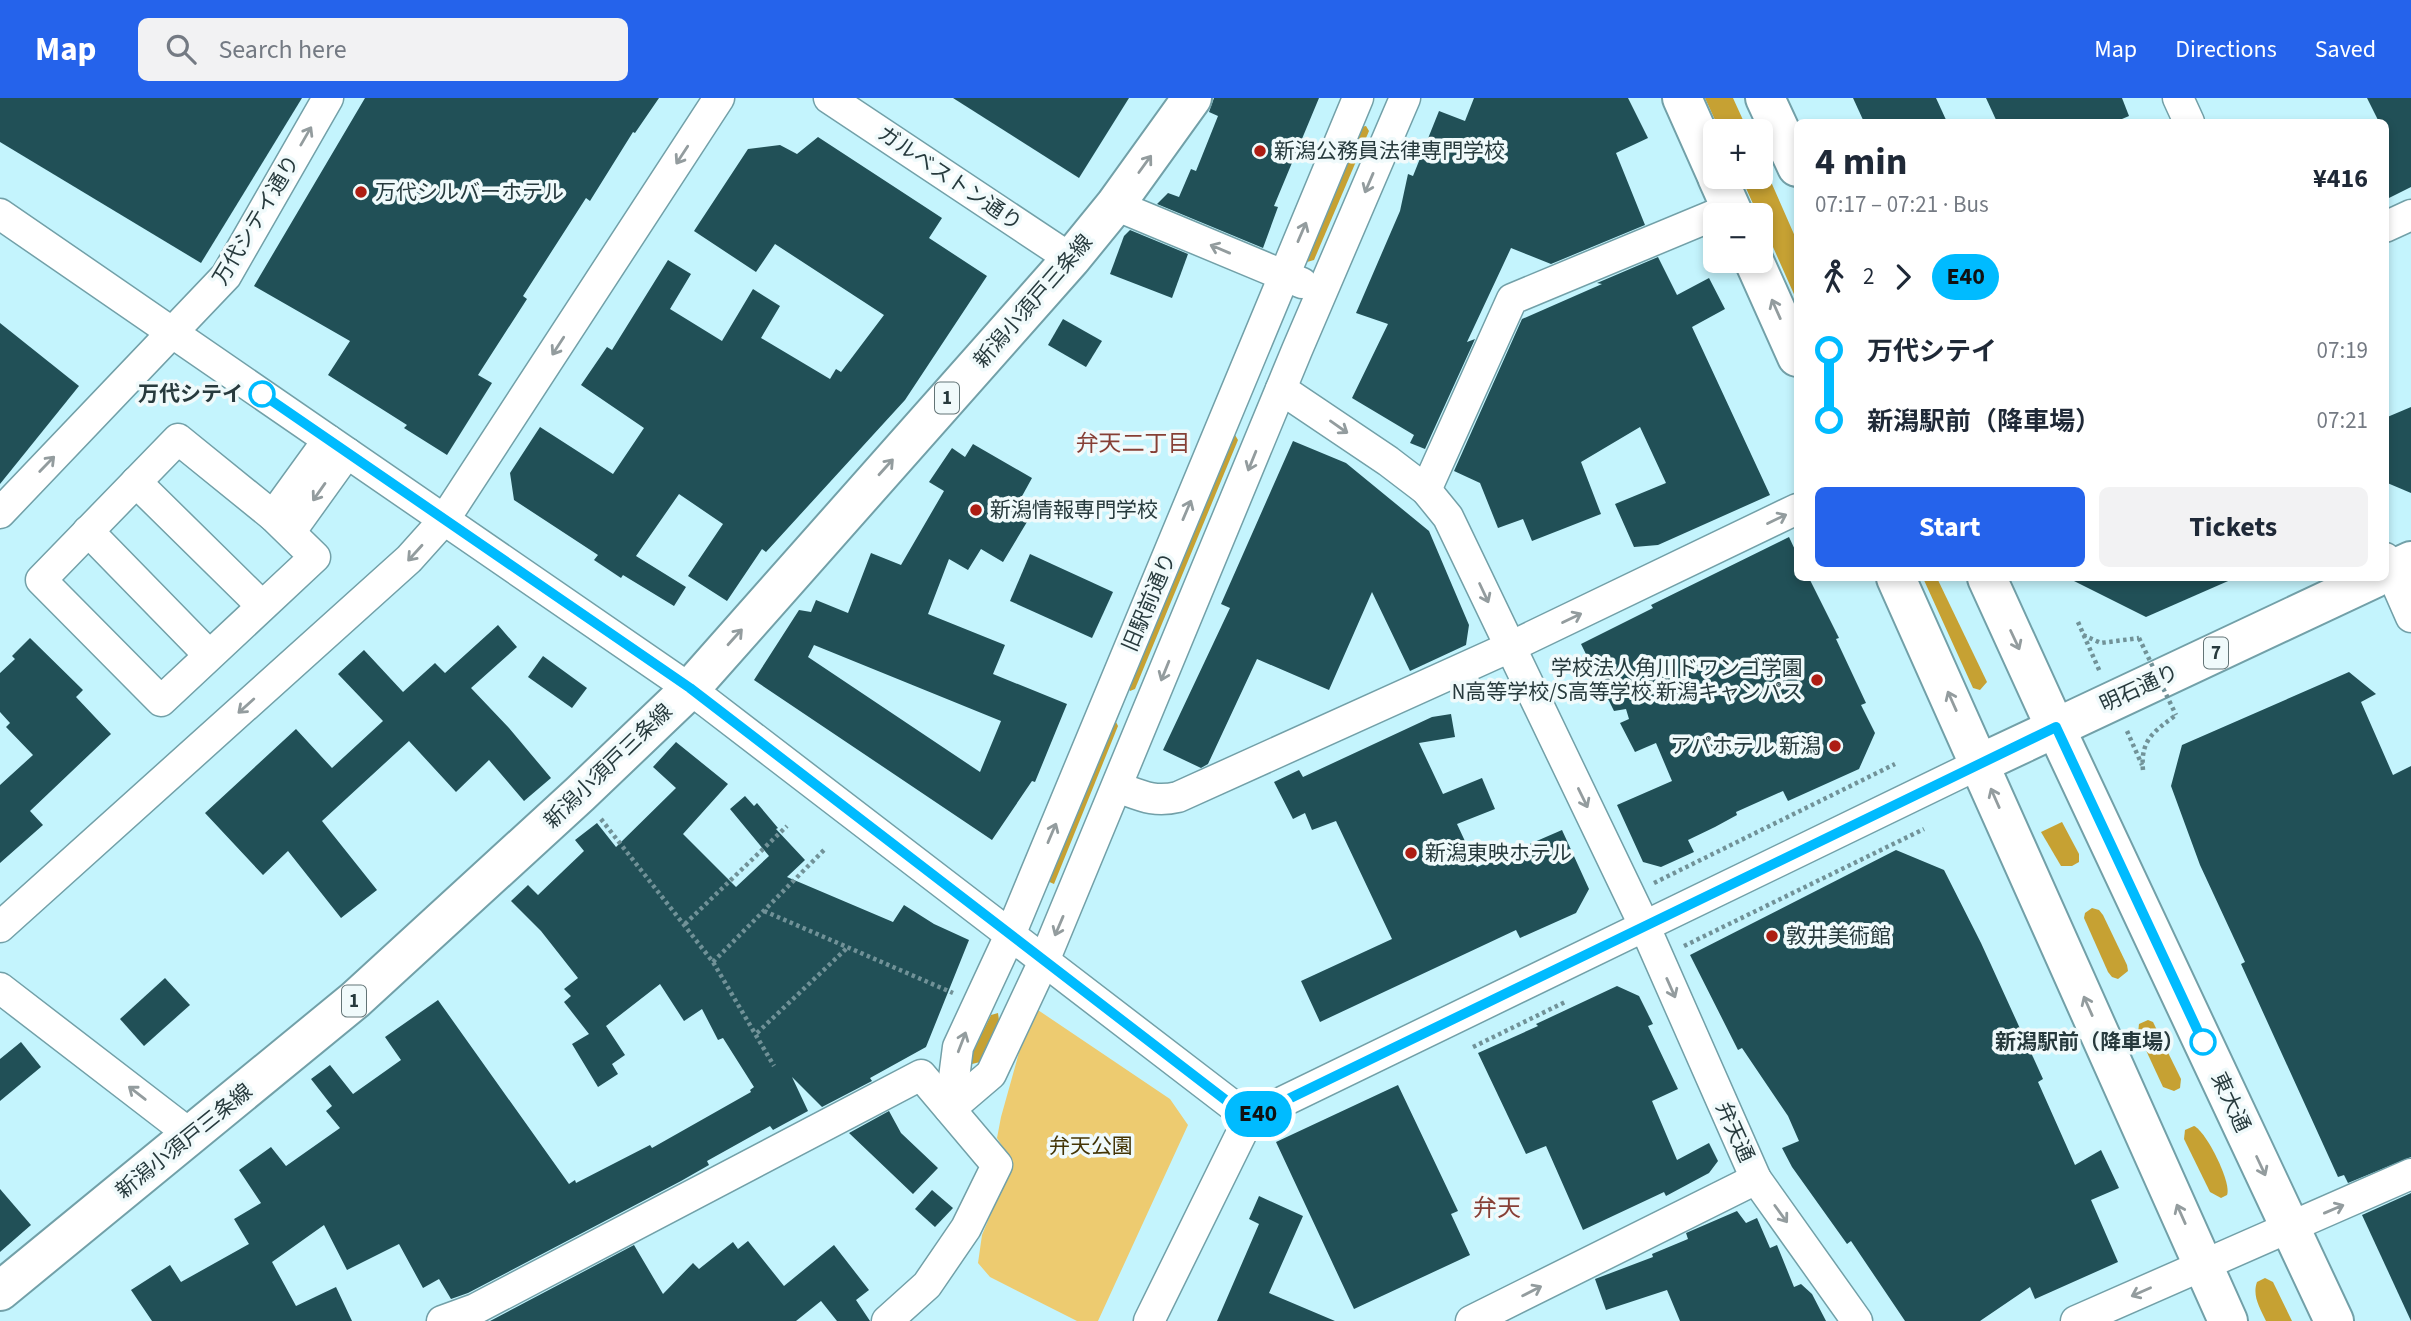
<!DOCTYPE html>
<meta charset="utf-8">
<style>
body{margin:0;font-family:"Source Sans 3","Noto Sans JP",sans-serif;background:#f2f2f3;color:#1f2937;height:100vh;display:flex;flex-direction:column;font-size:26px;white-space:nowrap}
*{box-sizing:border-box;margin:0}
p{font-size:23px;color:#747a83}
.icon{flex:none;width:38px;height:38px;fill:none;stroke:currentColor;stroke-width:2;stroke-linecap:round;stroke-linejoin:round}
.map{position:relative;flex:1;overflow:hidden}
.details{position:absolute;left:1794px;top:21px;width:595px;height:462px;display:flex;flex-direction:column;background:#fff;border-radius:10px;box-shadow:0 4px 10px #0003}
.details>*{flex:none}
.badge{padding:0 14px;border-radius:23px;font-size:24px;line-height:46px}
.buttons{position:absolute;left:1703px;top:21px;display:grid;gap:14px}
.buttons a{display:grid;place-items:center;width:70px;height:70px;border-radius:10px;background:#fff;box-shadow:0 4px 10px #0003;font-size:35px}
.map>.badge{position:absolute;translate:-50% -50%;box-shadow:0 0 0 4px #fff}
.legs{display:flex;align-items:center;gap:10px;height:77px;padding:0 21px;font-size:23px}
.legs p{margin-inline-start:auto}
.overview{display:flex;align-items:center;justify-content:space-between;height:119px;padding:0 21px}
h1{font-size:38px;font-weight:700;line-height:52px}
.cta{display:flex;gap:14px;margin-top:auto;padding:14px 21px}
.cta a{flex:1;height:80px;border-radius:10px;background:#2563eb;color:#fff;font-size:28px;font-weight:700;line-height:80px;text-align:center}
.cta a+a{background:#f2f2f3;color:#1f2937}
ul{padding:0 21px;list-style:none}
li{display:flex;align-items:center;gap:24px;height:70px;font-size:26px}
li i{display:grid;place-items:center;width:10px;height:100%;margin:0 9px;background:currentColor}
li i::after{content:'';width:18px;height:18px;margin:-9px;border:5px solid;border-radius:50%;background:#fff}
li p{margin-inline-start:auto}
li:first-child i{background:linear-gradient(#0000 50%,currentColor 0)}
li:last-child i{background:linear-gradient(currentColor 50%,#0000 0)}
header{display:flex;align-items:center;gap:42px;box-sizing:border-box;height:98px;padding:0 35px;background:#2563eb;color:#fff}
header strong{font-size:33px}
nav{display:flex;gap:38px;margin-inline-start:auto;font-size:24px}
.search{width:490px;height:63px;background:#f2f2f3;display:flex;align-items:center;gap:18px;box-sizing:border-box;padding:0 24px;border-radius:10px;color:#747a83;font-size:26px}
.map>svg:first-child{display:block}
.green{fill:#edcb70}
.forest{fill:#c6a133}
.building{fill:#215057;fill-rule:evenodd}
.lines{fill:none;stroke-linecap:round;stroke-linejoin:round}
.minor-casing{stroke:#72a0a8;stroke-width:33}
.major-casing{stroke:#72a0a8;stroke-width:42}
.highway-casing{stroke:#72a0a8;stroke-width:42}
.path{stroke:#719298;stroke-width:4.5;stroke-dasharray:3.5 3.5;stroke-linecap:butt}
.minor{stroke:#fff;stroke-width:30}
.major{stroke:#fff;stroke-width:38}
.highway{stroke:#fff;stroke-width:38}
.path-bridge{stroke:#719298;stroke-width:4.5;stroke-dasharray:3.5 3.5;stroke-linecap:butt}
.oneway{stroke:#939c9e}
.line-1-casing{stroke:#fff;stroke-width:16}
.line-1{stroke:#0bf;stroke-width:10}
.poi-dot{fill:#ad1d13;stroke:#f0fafb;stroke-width:2.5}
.stop-1-dot{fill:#fff;stroke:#0bf;stroke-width:3.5}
.labels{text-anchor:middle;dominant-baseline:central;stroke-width:7;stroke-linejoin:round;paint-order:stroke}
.shield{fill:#f0fafb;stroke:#637476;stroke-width:2}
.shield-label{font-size:19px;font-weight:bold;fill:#273a3d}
.poi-label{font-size:21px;fill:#273a3d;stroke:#f0fafb;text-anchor:start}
.street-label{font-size:21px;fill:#273a3d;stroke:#f0fafb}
.stop-label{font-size:21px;font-weight:bold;fill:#273a3d;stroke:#f0fafb;text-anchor:end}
.park-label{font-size:21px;fill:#433405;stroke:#f0fafb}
.neighbourhood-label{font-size:23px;fill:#863f35;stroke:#f0fafb}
.quarter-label{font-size:24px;fill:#863f35;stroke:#f0fafb}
</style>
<header>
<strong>Map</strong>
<div class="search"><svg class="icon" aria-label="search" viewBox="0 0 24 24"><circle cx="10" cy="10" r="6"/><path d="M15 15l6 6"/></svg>Search here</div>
<nav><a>Map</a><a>Directions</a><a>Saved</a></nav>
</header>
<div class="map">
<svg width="2411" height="1223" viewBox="0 0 2411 1223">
<rect width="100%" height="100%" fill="#c4f4fd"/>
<path class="green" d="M1032,908L1170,1001L1188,1027L1098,1223H1077L990,1179L978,1165L982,1137L1012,1064L997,1040L1001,1019Z"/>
<g class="forest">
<path d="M1705,0H1733L1748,33H1720Z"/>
<path d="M1366,28L1369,33L1314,162L1307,164L1306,158L1361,29Z"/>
<path d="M1761,61L1797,143V203L1761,122L1760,117H1758L1741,79H1760Z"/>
<path d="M1235,337L1238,342L1135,591L1130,593L1127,586L1229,339Z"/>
<path d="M1923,480H1937L1987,584L1980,592L1973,590Z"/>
<path d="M1116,624L1118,628L1054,786L1045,782L1111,625Z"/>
<path d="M2062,724L2079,756V764L2072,768H2061L2041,734Z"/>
<path d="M2092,810L2099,812L2103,817L2127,867L2128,873L2118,881L2112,879L2108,874L2084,820L2085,815Z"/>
<path d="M998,915L999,922L980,964L972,966L971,958L991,917Z"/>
<path d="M2148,922L2153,924L2181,981L2180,990L2174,993L2163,989L2138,935L2139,926Z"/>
<path d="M2194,1028C2206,1033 2232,1085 2227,1097L2221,1100L2210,1094L2184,1041L2185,1032Z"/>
<path d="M2265,1180L2273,1184L2292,1223H2266C2260,1210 2252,1198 2257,1184Z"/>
</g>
<g class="building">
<path d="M0,0H302L201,165L0,44Z"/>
<path d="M365,0H659L635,35L633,34L590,103L586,100L523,198L527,201L478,277L492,285L447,357L404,330L407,327L328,277L350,243L254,188Z"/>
<path d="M953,0H1129L1079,80Z"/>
<path d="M1214,0H1319L1274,108L1278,109L1263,150L1157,106L1168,95L1179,99L1191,71L1196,73L1218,18L1209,14Z"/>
<path d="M1474,0H1628L1648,40L1616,55L1645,127L1551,166L1511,150L1467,244L1475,241L1425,351L1410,345L1414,337L1352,300L1388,226L1356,215L1400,113L1408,76L1413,78L1439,13L1465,23Z"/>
<path d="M1853,0H1936L1947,24H1864Z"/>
<path d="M1986,0H2122L2129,18L2115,24H1997Z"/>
<path d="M2367,0H2411V89L2385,102V24H2379Z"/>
<path d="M818,39L942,120L929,140L987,178L905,302L766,454L762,451L727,503L688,478L723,426L679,396L636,458L686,489L674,508L623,477L621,480L594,462L598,457L514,402L510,375L540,329L613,376L644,330L581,287L607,249L612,252L668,162L691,176L670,211L722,243L753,191L780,208L761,240L830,281L836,271L841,274L884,217L775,146L756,174L694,133L748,51L780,47L797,56Z"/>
<path d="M1130,132L1188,156L1172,200L1110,176L1124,138Z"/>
<path d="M1658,159L1677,197L1709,180L1725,211L1692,229L1770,397L1658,447L1634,449L1615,406L1666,385L1640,329L1581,364L1601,416L1532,443L1523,421L1498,430L1480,385L1454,373L1522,221L1602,186L1597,185Z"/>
<path d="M1063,221L1102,243L1086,269L1048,247Z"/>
<path d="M0,225L79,288L0,386Z"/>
<path d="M2411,309V395L2385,384V320Z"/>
<path d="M1293,343L1346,365L1429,433L1469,527L1466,547L1410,573L1372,494L1329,592L1257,561L1208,666L1201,670L1163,652L1230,510L1221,506Z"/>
<path d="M973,346L1032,380L1021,400L1036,409L1003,464L981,451L968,472L949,461L928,516L1005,547L993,576L1067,606L1035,684L1032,683L992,742L754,582L799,512L811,514L816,502L848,515L871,455L901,467L944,393L929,384L952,350L965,359ZM814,547L1001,623L980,674L808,559Z"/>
<path d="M1789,439L1797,456V480H1809L1839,540L1836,541L1866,605L1861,607L1875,635L1859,671L1788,703L1783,693L1736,714L1737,717L1715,729L1688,742L1694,754L1661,769L1643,764L1617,707L1672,683L1656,645L1635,654L1620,625L1629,621L1626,611L1614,613L1581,546L1653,510L1651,507Z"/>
<path d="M1030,456L1113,494L1092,540L1010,503Z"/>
<path d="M2068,480H2235L2146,519Z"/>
<path d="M498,527L517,549L471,590L509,630L551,680L524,703L489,662L456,694L409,643L322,723L377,792L341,820L288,753L263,777L205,715L296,631L332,670L383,623L338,576L364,552L403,594L435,565L445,575Z"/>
<path d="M30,540L83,592L76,599L111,636L30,713L43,727L0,765V687L33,657L6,629L10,625L0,614V575L15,561L12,558Z"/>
<path d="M543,558L587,590L572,610L528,579Z"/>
<path d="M2349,574L2376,596L2361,604L2393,677L2411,668V1059L2348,1085L2344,1077L2338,1079L2241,866L2245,864L2200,767L2171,688L2182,647Z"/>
<path d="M1451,616L1455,639L1419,645L1443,696L1482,680L1495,711L1457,726L1477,769L1562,732L1589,791L1576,815L1520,840L1516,832L1320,924L1301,883L1392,841L1336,723L1312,732L1305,715L1293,721L1274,684L1299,672L1303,679L1432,619Z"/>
<path d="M676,644L728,686L683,736L736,789L769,758L730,711L745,698L754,708L757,705L778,730L776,731L805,762L787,779L893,824L904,807L934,826L969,842L926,949L870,980L872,983L822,1009L792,979L808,1013L773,1032L770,1028L707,1063L709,1067L681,1083L468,1195L451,1201L439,1181L423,1190L399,1146L347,1172L324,1127L272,1164L296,1208L336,1189L352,1223H152L131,1192L170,1167L181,1184L249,1146L234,1121L261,1105L239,1072L271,1049L286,1068L340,1030L326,1013L332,1008L311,981L330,967L353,996L401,962L385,939L438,902L569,1086L575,1082L576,1085L650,1047L652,1050L751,994L750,992L754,989L723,940L718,942L702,911L684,923L660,886L606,928L625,957L612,966L618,976L598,989L572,946L589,936L564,904L571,898L564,891L578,880L541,833L511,803L528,787L538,797L584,753L575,742L597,725L616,749L676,690L653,669Z"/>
<path d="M1896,752L1944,772L1981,845L2043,981L2038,984L2075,1067L2101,1052L2119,1090L2091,1102L2118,1164L2035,1201L2030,1189L1980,1223H1905L1851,1143L1847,1146L1792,1069L1782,1050L1799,1043L1788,1018L1742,950L1738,952L1690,857Z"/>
<path d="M165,880L190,907L144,948L120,921Z"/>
<path d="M1617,888L1639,898L1653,926L1648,928L1678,991L1652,1003L1677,1062L1709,1045L1718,1063L1709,1075L1666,1098L1664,1094L1583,1132L1546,1048L1526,1056L1478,955L1538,928L1536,926Z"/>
<path d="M21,944L41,969L0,1003V961Z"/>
<path d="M1398,987L1458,1113L1451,1116L1470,1157L1354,1211L1276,1044Z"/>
<path d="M889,1013L901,1035L938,1070L913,1096L849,1035Z"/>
<path d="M0,1091L31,1127L0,1154Z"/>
<path d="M932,1092L953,1110L935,1129L915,1111Z"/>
<path d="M2411,1095V1223L2362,1117Z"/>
<path d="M1259,1098L1303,1118L1269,1195L1335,1223H1217L1259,1126L1249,1121Z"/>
<path d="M1737,1113L1746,1125L1757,1120L1770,1150L1777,1147L1794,1189L1801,1186L1812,1196L1826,1223H1680L1667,1192L1606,1212L1595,1181L1653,1159L1652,1156L1688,1141L1686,1135Z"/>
<path d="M748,1143L784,1188L834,1147L869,1192L856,1202L870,1223H837L821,1203L796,1223H490L634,1147L663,1196L693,1165L699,1171L733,1144L738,1151Z"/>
</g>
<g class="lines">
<g class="minor-casing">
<g id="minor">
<path d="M829,0L1071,161"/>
<path d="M2178,0L2189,24"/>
<path d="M1115,107L1302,185"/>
<path d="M0,116L690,591L1249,1020"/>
<path d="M2385,129L2411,117"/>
<path d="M1281,291L1388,363L1426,392L1448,419L1644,827L1756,1081L1857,1223"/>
<path d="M178,341L273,418L315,459L161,603L41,482Z"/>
<path d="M136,384L262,508"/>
<path d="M1426,392L1512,201L1731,110"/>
<path d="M0,415L226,178L328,0"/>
<path d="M273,418L328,342"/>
<path d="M88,433L209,557"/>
<path d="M291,433L347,355"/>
<path d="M2385,460L2411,519"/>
<path d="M1117,689C1140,697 1153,705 1178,699L1510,549L1797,411"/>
<path d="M0,829L409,461L444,422L719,0"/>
<path d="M0,890L191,1037"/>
<path d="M950,1011L991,976L1044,863L1297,252L1405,0"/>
<path d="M950,1011L958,949L1010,837L1358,0"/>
<path d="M442,1223L475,1211L921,977L997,1067L966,1130L927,1187L887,1223"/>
<path d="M1149,1223L1249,1020L1979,666"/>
<path d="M1471,1223L1756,1081"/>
<path d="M2076,1223L2411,1076"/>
</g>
</g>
<g class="major-casing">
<g id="major">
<path d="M2055,629L2334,1223"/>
<path d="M1979,666L2228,1223"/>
<path d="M0,1193L355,902L580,696L690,591L1071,161L1115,107L1192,0"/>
</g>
</g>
<g class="highway-casing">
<g id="highway">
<path d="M1682,0L1715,74"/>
<path d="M1765,0L1797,69"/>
<path d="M1717,79L1734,117"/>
<path d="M1754,163L1797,259"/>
<path d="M2385,475L2411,463"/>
<path d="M1896,480L1979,666L2375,480"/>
<path d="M1987,480L2055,629"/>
</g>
</g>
<g class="path">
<path d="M2078,524L2100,574"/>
<path d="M2083,537L2101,545L2139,540"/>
<path d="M2127,633L2142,667"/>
<path d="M2143,672C2140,641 2155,633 2176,617"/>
<path d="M601,721L713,864L774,968"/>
<path d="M1654,785L1895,666"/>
<path d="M764,813L953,895"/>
<path d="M685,826L787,728"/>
<path d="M1684,848L1924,731"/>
<path d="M713,864L824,752"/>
<path d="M757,935L848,849"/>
<path d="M1473,949L1565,904"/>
</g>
<use href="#minor" class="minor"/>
<use href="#major" class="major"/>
<use href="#highway" class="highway"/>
<path class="path-bridge" d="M2139,540L2176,617"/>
</g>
<defs><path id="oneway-shaft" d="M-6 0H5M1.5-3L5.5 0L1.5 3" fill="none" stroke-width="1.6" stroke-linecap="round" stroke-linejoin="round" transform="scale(1.75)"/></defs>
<g class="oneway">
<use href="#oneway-shaft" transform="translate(306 38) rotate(-60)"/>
<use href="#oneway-shaft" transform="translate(682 57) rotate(123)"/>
<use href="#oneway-shaft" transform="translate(1145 66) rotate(-54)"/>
<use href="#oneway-shaft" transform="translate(1369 85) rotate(113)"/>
<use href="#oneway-shaft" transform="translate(1302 134) rotate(-67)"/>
<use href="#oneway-shaft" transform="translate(1220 151) rotate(-157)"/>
<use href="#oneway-shaft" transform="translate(1776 211) rotate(-114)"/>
<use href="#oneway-shaft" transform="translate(558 248) rotate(123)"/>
<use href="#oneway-shaft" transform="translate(1339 329) rotate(35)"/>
<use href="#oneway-shaft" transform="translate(1252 363) rotate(112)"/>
<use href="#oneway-shaft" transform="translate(47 366) rotate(-46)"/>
<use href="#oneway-shaft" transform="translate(886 369) rotate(-48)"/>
<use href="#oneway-shaft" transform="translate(319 394) rotate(125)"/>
<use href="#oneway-shaft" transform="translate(1187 412) rotate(-67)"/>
<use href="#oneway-shaft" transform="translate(1777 421) rotate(-26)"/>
<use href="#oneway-shaft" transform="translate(415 455) rotate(132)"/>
<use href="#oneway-shaft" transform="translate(1484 495) rotate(65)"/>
<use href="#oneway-shaft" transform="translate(1572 520) rotate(-26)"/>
<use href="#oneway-shaft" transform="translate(735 539) rotate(-48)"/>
<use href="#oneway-shaft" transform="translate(2015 542) rotate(65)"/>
<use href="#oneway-shaft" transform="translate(1165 573) rotate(112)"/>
<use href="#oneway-shaft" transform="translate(1952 603) rotate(-114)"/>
<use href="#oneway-shaft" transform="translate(246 608) rotate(138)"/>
<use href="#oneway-shaft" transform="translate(1583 700) rotate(64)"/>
<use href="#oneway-shaft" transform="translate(1995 700) rotate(-114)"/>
<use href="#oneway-shaft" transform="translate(1052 735) rotate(-67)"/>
<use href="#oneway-shaft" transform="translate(1059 828) rotate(113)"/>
<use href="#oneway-shaft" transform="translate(1671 890) rotate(66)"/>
<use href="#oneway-shaft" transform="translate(2088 908) rotate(-114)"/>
<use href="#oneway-shaft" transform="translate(962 944) rotate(-69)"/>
<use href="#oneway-shaft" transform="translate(137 995) rotate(-142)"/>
<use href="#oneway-shaft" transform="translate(2261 1068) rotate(65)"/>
<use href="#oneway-shaft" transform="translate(2334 1111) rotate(-23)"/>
<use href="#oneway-shaft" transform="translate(1781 1116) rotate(54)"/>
<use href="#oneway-shaft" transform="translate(2181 1116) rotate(-114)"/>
<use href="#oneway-shaft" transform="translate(1532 1193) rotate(-27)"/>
<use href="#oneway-shaft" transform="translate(2141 1194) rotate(156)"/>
</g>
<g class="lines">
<g class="line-1-casing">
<path id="line-1" d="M262,296L690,590L1249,1020L2056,629L2203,944"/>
</g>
<use href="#line-1" class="line-1"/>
</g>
<g class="poi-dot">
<circle cx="1260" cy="53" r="7"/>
<circle cx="361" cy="94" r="7"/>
<circle cx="976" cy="412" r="7"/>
<circle cx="1817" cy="582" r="7"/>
<circle cx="1835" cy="648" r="7"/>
<circle cx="1411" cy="755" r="7"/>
<circle cx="1772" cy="838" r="7"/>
</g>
<g class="stop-1-dot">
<circle cx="262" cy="296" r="12"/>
<circle cx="2203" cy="944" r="12"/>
</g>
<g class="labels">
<g class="shield">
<rect x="935" y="284.5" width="24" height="31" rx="5"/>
<rect x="2204" y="539.5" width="24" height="31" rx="5"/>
<rect x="342" y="887.5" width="24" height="31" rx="5"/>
</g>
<g class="shield-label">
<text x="947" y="300">1</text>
<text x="2216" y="555">7</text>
<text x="354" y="903">1</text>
</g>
<g class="poi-label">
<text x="1274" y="53">新潟公務員法律専門学校</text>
<text x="375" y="94">万代シルバーホテル</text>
<text x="990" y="412">新潟情報専門学校</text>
<text x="1803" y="570" text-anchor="end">学校法人角川ドワンゴ学園<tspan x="1803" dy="24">N高等学校/S高等学校 新潟キャンパス</tspan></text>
<text x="1821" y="648" text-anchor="end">アパホテル 新潟</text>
<text x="1425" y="755">新潟東映ホテル</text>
<text x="1786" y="838">敦井美術館</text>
</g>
<g class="street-label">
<text transform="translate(950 80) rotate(34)">ガルベストン通り</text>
<text transform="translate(256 122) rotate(-59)">万代シテイ通り</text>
<text transform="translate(1033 203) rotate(-49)">新潟小須戸三条線</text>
<text transform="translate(1149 504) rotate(-67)">旧駅前通り</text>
<text transform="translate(2139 590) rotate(-25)">明石通り</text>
<text transform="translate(608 668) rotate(-44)">新潟小須戸三条線</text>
<text transform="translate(2231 1004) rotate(65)">東大通</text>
<text transform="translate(1735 1034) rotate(66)">弁天通</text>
<text transform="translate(184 1043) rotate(-39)">新潟小須戸三条線</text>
</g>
<g class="stop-label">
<text x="243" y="296">万代シテイ</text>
<text x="2184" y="944">新潟駅前（降車場）</text>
</g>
<g class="park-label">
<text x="1091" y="1048">弁天公園</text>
</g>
<g class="neighbourhood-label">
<text x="1133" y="345">弁天二丁目</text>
</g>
<g class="quarter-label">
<text x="1497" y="1110">弁天</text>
</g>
</g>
</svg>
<div class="buttons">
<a>+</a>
<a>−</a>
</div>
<b class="badge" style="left:1258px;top:1016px;background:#0bf;color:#111">E40</b>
<section class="details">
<div class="overview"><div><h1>4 min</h1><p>07:17 – 07:21 · Bus</p></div><b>¥416</b></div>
<div class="legs"><svg class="icon" aria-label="walk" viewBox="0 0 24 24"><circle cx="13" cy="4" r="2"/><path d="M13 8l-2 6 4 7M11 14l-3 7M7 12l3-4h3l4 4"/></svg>2<svg class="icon" aria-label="forward" viewBox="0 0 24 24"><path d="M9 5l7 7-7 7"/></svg><b class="badge" style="background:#0bf;color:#111">E40</b></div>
<ul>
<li><i style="color:#0bf"></i><b>万代シテイ</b><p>07:19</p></li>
<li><i style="color:#0bf"></i><b>新潟駅前（降車場）</b><p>07:21</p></li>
</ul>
<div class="cta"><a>Start</a><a>Tickets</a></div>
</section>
</div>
